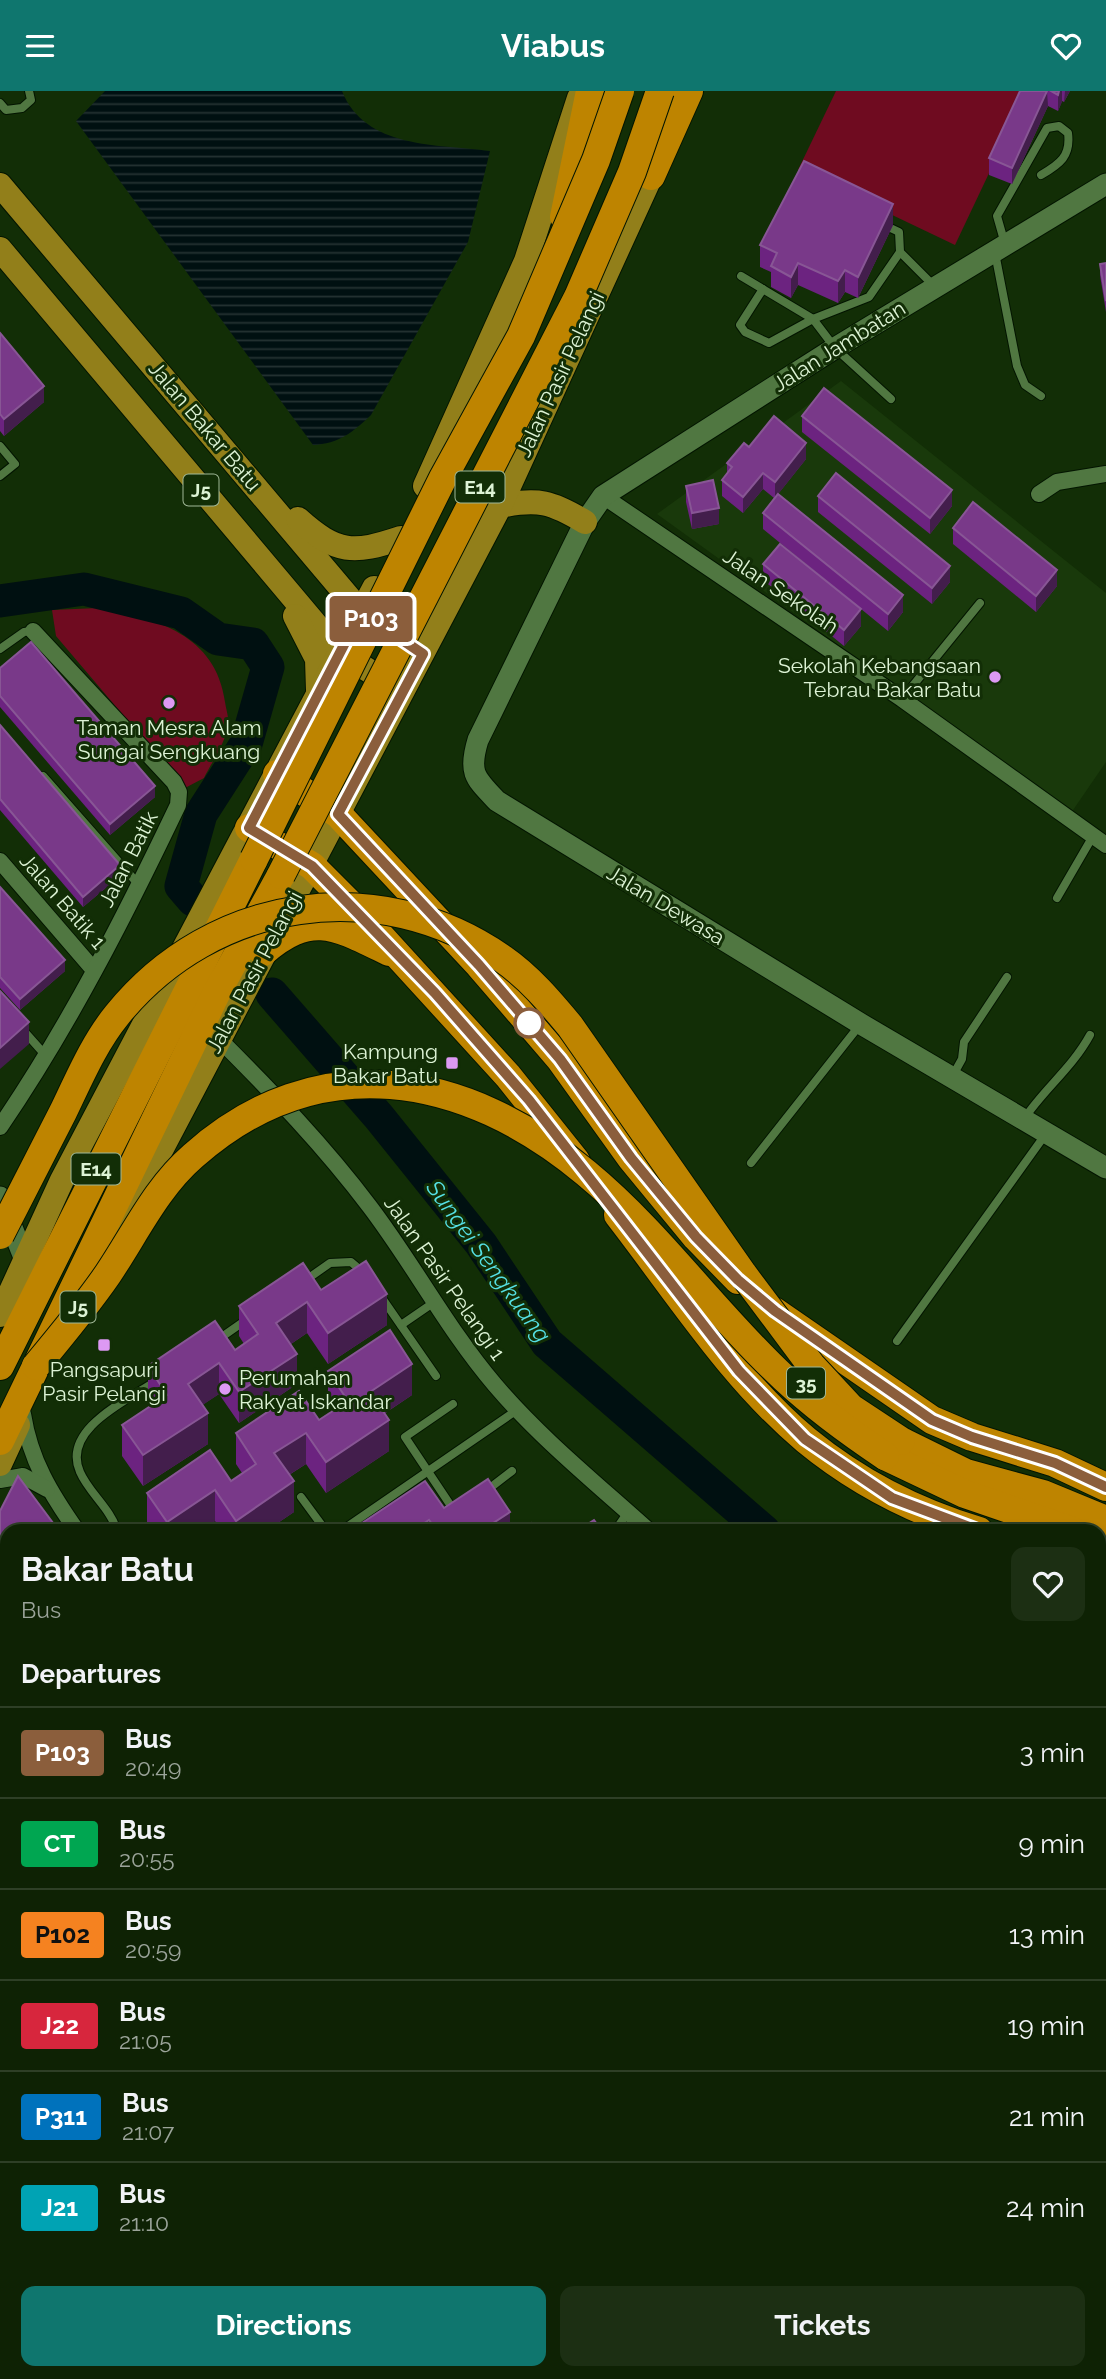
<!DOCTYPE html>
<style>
body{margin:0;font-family:Raleway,sans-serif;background:#1c2f13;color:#f1f3f6;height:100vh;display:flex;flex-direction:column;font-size:26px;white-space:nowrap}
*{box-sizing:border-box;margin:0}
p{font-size:23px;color:#9ba49a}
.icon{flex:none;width:38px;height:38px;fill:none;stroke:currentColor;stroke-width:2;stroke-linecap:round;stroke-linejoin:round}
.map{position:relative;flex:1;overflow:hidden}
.panel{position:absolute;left:0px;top:1433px;width:1106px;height:856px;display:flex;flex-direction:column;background:#0e2204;border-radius:21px 21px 0 0;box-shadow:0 4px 10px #0003,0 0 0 2px #2e3f26}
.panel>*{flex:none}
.badge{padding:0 14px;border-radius:5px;font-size:24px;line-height:46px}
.map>.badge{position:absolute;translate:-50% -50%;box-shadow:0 0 0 4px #fff}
h2{padding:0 21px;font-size:26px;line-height:63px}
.round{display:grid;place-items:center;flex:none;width:74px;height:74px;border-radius:14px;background:#1c2f13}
.headline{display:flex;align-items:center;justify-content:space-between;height:119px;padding:0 21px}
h1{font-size:33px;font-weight:700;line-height:52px}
.button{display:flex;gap:14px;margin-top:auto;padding:14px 21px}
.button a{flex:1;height:80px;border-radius:14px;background:#0f766e;color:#fff;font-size:28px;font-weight:700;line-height:80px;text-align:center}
.button a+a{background:#1c2f13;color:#f1f3f6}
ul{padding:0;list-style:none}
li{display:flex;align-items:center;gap:21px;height:91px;padding:0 21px;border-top:2px solid #2e3f26}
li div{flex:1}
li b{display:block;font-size:26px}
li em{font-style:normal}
li .badge{min-width:77px;font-weight:700;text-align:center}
header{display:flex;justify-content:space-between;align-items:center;height:91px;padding:0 21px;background:#0f766e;color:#fff;font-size:32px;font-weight:700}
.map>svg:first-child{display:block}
.built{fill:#19390b}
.grass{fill:#6f0b20}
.water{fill:url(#water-rules)}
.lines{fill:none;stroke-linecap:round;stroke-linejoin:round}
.river{stroke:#001011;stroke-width:33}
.lane-casing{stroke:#031500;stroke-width:10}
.street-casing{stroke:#031500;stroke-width:18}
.secondary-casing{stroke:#031500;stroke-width:23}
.primary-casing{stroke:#031500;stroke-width:26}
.highway-casing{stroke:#031500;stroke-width:30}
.lane{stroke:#507741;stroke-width:8}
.street{stroke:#507741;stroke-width:16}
.secondary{stroke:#507741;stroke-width:21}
.primary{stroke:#927f1a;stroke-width:24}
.highway{stroke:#be8400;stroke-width:28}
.highway-bridge-casing{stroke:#031500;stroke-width:30;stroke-linecap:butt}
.highway-bridge{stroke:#be8400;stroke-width:28}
.wall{fill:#6c2380}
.shaded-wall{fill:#431e4c}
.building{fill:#793989;stroke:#885695;stroke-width:2}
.line-casing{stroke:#fff;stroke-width:16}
.line{stroke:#8b5e3c;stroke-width:10}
.poi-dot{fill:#dd99f3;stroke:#122e06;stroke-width:2.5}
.stop-dot{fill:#fff;stroke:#8b5e3c;stroke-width:3.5}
.labels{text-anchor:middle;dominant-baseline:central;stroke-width:6;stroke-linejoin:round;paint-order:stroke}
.shield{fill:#122e06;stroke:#a0b897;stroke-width:2}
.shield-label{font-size:19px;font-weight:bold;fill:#ddf3d5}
.street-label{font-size:21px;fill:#ddf3d5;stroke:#122e06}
.poi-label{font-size:21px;fill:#ddf3d5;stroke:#122e06;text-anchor:end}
.water-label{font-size:23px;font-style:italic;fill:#55dfe3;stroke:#122e06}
</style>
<header><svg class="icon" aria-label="menu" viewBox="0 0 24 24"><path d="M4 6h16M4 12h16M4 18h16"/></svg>Viabus<svg class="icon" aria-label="heart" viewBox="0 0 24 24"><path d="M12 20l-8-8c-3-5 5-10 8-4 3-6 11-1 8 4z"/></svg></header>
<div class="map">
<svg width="1106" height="2288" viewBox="0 0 1106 2288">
<defs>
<pattern id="water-rules" width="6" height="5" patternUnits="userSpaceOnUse" patternTransform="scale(1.75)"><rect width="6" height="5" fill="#001011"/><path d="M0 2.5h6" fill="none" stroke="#253333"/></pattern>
</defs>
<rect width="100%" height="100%" fill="#122e06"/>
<path class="built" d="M841,290L1106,502V671L1071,722L657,423Z"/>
<g class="grass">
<path d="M836,0H1028L955,154L798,79Z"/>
<path d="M98,517C157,527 216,544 225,611C226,618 229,626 228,633C227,650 211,672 204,687L185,697L56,545L52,519Z"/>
</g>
<path class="water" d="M105,0H342C365,58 437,53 490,60L468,151L371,324C353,341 339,353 313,354L76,30Z"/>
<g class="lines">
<g class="river">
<path d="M0,510L84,498L181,522L218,548L253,553L268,576L246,653L201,723L181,795L193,809"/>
<path d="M272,903L379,1026L481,1153L547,1252L764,1440"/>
<path d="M1099,1570L1106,1573"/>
</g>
<g class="lane-casing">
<g id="lane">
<path d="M0,12L6,19L22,17L31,9L29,0"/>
<path d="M882,133L899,141L900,161L935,196"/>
<path d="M1005,153L997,125L1047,37L1059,35L1068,42C1071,65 1060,73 1041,84"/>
<path d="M995,162L1017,275L1025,294L1041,305"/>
<path d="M741,185L813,228L835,257L891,308"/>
<path d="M763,198L740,234L745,241L769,252L813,228L869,206L900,161"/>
<path d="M0,355L15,373L0,385"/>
<path d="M0,558L24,541L33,540"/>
<path d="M902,608L980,512"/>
<path d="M43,685L139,794"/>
<path d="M1057,807L1093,745"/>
<path d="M23,939L47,966"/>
<path d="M952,986L962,968L964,951L1007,886"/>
<path d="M1024,1028C1044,998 1072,977 1090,944"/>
<path d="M751,1072L859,935"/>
<path d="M303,1191L330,1172L351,1171L364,1182"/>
<path d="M382,1207L436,1285"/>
<path d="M401,1234L433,1212"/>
<path d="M216,1250L246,1229"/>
<path d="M897,1250L1045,1044"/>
<path d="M453,1313L405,1346L451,1415L457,1416"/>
<path d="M486,1400L512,1380"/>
<path d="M301,1406L326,1440"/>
<path d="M117,1440C111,1418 89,1402 80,1381C61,1338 128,1309 156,1290"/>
<path d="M341,1440L517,1319"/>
<path d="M615,1440L628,1421"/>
<path d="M0,1610L7,1596"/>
<path d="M1099,1792L1106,1801"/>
<path d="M1099,2231L1106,2262"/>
<path d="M994,2282L995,2288"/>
<path d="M1026,2282L1028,2288"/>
<path d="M698,2288L699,2282"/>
<path d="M983,2288L988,2282"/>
</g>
</g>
<g class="street-casing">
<g id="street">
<path d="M1039,403L1057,391L1106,383"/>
<path d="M603,405L902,608L1106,754"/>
<path d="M0,770L93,878"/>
<path d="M218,947C272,1001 324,1055 370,1116C414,1174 448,1239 495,1294C541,1348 597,1393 649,1440"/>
<path d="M0,1036C69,935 125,825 178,714L179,701L174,691L33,540"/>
<path d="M23,1323C30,1369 51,1403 77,1440"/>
<path d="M0,1389L23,1385L47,1398"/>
<path d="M1099,1678L1106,1686"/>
<path d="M0,1836L7,1822"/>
<path d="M0,1902L7,1910"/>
<path d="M1099,2069L1106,2064"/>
<path d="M479,2282L481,2288"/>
<path d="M128,2288L138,2282"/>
</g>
</g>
<g class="secondary-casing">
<g id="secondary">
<path d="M1106,93L835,257L603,405L585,431L478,649C468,682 475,687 497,710L861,933L1106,1077"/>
<path d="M0,1106L25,1169"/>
<path d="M1099,2131L1106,2132"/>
<path d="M1099,2161L1106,2162"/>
<path d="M606,2282L608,2288"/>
<path d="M632,2282L633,2288"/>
</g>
</g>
<g class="primary-casing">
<g id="primary">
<path d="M0,94L361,521L416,559"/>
<path d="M0,158L338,560L396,597"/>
<path d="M425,395L526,170L579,7"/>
<path d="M500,415C538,407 552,411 585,431"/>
<path d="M298,428C337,463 353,463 401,447"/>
<path d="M295,525L317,568L318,599"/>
<path d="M99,1177L500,415L651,85"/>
<path d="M0,1224L62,1089L374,497"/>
<path d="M0,1373L18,1334"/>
</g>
</g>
<g class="highway-casing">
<g id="highway">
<path d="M651,85L689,0"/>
<path d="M564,126L590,0"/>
<path d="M277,683L338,723L479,874L560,968L631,1067L696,1146L738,1189"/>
<path d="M249,737L312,775L362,825L508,985L576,1070"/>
<path d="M263,861C312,819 336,835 389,861"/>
<path d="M618,1124C677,1200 732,1287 806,1349C857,1391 916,1421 979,1440"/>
<path d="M774,1220L932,1329L972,1346L1055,1372L1106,1396"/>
<path d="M0,1275L254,768"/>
<path d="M0,1350L216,903L281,784"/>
<path d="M901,1350L966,1382L1043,1403L1106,1429"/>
<path d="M885,1365L965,1403L1073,1440"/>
<path d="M1099,1454L1106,1458"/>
<path d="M1099,1487L1106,1492"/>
</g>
</g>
<use href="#lane" class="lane"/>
<use href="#street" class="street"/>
<use href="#secondary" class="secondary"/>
<use href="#primary" class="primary"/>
<use href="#highway" class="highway"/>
<g class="highway-bridge-casing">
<g id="highway-bridge">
<path d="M254,768L443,387L521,245L596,69L620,0"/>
<path d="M281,784L578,206L632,81L660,0"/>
<path d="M0,1144C21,1103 42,1062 63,1021C79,988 94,952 117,924C212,806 379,781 503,868C529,886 550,911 570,935L743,1183L811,1274L851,1317L901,1350"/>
<path d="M36,1275C61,1245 86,1215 108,1183C135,1143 156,1097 193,1065C318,954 465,981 586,1082C660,1143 714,1222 784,1287C815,1316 849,1341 885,1365"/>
</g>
</g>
<use href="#highway-bridge" class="highway-bridge"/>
</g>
<g class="wall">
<path d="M1020,0H1070L1064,11L1062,10L1058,20L1048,15L1012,93L989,84V67Z"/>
<path d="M893,134L858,207L845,201L838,212L798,194L791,207L771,196V181L760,176V154Z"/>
<path d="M1106,172V221L1100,184V173Z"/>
<path d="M0,242L44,311L4,345L0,340Z"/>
<path d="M802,325L952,415L930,443L802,341Z"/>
<path d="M749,356L806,368L778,403L903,521L888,540L763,438V422L774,407L763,398L743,422L722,405V389L727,383V372Z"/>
<path d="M686,395L719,433L692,438L686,411Z"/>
<path d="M818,405L950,491L932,513L818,421Z"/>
<path d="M953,437L1057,495L1036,521L953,453Z"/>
<path d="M763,473L861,535L844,555L763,489Z"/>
<path d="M0,577L155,706L110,744L0,616Z"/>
<path d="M0,634L120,785L83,816L0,719Z"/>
<path d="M0,796L65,880L20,919L0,897Z"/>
<path d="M321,1199L387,1234L328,1273L307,1242L291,1253L297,1293L239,1332L219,1303L202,1314L208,1353L143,1395L122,1365V1334L153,1313L148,1306V1275L235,1259L244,1253L239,1245V1215Z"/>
<path d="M328,1280L412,1304L384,1323L389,1360L326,1402L306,1373L289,1384L294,1421L266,1440H222L215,1430L200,1440H153L147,1432V1402L231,1390L242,1382L236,1373V1342L319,1329L333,1320L328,1311Z"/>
<path d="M444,1417L510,1440H362V1432Z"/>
<path d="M7,1619V1733L0,1730V1633Z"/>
<path d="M1106,1822V1896L1099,1886V1825L1100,1826Z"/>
<path d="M0,1949L7,1953V2015L0,2011Z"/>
<path d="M7,2069V2130L0,2131V2070Z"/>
<path d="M7,2249V2282H60L63,2288H5L0,2280V2254Z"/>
<path d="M229,2282H302V2286L299,2288H233Z"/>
<path d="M312,2282H388L392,2288H312Z"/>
<path d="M516,2282H579V2287L581,2288H517Z"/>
<path d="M738,2282H923L918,2288H746Z"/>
</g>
<g class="shaded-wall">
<path d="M1047,0L1048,15L1012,93V77Z"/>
<path d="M1059,0H1062V11L1058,20V4Z"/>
<path d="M1065,0H1070L1064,11Z"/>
<path d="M893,113V134L858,207V186Z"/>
<path d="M798,172V194L791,207V186Z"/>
<path d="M845,179V201L838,212V190Z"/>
<path d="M44,295V311L4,345V328Z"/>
<path d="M806,352V368L775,407V391Z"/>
<path d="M763,382V398L743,422V406Z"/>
<path d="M952,399V415L930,443V427Z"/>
<path d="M719,417V433L692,438V422Z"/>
<path d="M950,475V491L932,513V497Z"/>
<path d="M1057,479V495L1036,521V505Z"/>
<path d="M903,504V521L888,540V523Z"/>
<path d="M861,518V535L844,555V539Z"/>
<path d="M155,695V706L110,744V733Z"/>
<path d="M120,774V785L83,816V806Z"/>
<path d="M65,869V880L20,919V908Z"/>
<path d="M29,931V953L0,978V957Z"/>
<path d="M387,1203V1234L328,1273V1242Z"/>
<path d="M307,1211V1242L276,1263V1232Z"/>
<path d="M297,1263V1293L239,1332V1301Z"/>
<path d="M219,1272V1303L188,1324V1293Z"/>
<path d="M412,1273V1304L370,1332V1301Z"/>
<path d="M208,1322V1353L143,1395V1364Z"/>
<path d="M389,1329V1360L326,1402V1371Z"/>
<path d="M306,1342V1373L274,1393V1362Z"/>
<path d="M294,1390V1421L266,1440H236V1430Z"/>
<path d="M215,1399V1430L200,1440H167V1431Z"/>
<path d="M510,1421V1440H481Z"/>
<path d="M429,1429V1440H413Z"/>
<path d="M7,1561V1583L0,1597V1576Z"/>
<path d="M1106,1700V1731L1099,1736V1705Z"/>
<path d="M7,1765V1776L0,1791V1780Z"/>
<path d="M1106,1941V1972L1099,1977V1946Z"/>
<path d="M2,2021V2032L0,2036V2025Z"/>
<path d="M7,2227V2238L0,2243V2232Z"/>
<path d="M84,2282H93L84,2288Z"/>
<path d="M291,2282H302V2286L299,2288H281Z"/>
<rect x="802" y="2282" width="13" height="6"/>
<path d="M865,2282H873V2288H860Z"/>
<path d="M882,2282H923L918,2288H882Z"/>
</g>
<g class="building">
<path d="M1020,0H1047L1012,77L989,67Z"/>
<path d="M1051,0H1059L1058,4Z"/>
<path d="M804,70L893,113L858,186L845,179L838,190L798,172L791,186L771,175L777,162L760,154Z"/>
<path d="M1106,172V210L1100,173Z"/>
<path d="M0,242L44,295L4,328L0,323Z"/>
<path d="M824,297L952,399L930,427L802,325Z"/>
<path d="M774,325L806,352L775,391L763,382L743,406L722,389L732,376L727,372L744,352L749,356Z"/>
<path d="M836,382L950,475L932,497L818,405Z"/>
<path d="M713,389L719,417L692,422L686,395Z"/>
<path d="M778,403L903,504L888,523L763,422Z"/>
<path d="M973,411L1057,479L1036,505L953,437Z"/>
<path d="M780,453L861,518L844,539L763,473Z"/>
<path d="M31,551L155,695L110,733L0,605V577Z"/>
<path d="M0,634L120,774L83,806L0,708Z"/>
<path d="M0,796L65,869L20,908L0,886Z"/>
<path d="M0,900L29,931L0,957Z"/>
<path d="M366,1170L387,1203L328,1242L307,1211L276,1232L297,1263L239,1301L219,1272L188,1293L208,1322L143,1364L122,1334L167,1304L148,1275L215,1230L235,1259L258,1243L239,1215L303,1172L321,1199Z"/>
<path d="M390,1239L412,1273L370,1301L389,1329L326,1371L306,1342L274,1362L294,1390L236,1430L215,1399L167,1431L147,1402L210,1359L231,1390L256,1373L236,1342L299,1300L319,1329L348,1310L328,1280Z"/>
<path d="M18,1385L59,1440H7V1561L0,1576V1420Z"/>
<path d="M488,1388L510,1421L481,1440H437L429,1429L413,1440H367L362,1432L425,1390L444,1417Z"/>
<path d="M594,1429L602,1440H577Z"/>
<path d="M531,1432L537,1440H519Z"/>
<path d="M7,1619V1722L0,1719V1633Z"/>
<path d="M1099,1677L1106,1687V1700L1099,1705Z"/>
<path d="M0,1741L7,1745V1765L0,1780Z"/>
<path d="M1106,1822V1866L1099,1855V1825L1100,1826Z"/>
<path d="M1106,1900V1941L1099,1946V1905Z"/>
<path d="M0,1949L7,1953V2004L0,2000Z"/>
<path d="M7,2069V2119L0,2120V2070Z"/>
<path d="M3,2177L7,2183V2227L0,2232V2180Z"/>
<path d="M7,2249V2280L0,2269V2254Z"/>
<path d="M8,2282H60L63,2287L12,2288Z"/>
<path d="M177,2282H227L231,2288H179L180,2287Z"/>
<path d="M236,2282H291L281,2288H240Z"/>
<path d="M315,2282H388L392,2288H319Z"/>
<path d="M517,2282H579L542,2288H518Z"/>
<path d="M829,2282H865L860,2288H824Z"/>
<path d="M1041,2282H1091L1092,2288H1042Z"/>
</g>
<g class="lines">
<g class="line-casing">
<path id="line" d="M980,1440L892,1407L805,1348L739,1280L529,1009L435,902L312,775L249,737L361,521L423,563L338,723L479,874L560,968L631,1067L696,1146L738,1189L775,1220L932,1329L972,1346L1055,1372L1106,1396"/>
</g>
<use href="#line" class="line"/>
</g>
<g class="poi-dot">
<circle cx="995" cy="586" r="7"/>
<circle cx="169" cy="612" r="7"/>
<rect x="445" y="965" width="14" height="14" rx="3.5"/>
<rect x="97" y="1247" width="14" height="14" rx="3.5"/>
<circle cx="225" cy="1298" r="7"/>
</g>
<circle class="stop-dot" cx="529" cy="932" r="14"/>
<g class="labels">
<g class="shield">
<rect x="455.5" y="380.5" width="49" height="31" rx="5"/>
<rect x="183.5" y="383.5" width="35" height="31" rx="5"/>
<rect x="71.5" y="1062.5" width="49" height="31" rx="5"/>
<rect x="60.5" y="1200.5" width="35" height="31" rx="5"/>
<rect x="787" y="1276.5" width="38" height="31" rx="5"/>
</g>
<g class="shield-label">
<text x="480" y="396">E14</text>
<text x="201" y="399">J5</text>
<text x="96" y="1078">E14</text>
<text x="78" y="1216">J5</text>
<text x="806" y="1292">35</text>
</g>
<g class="street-label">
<text transform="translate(839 255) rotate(-32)">Jalan Jambatan</text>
<text transform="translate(560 283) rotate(-65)">Jalan Pasir Pelangi</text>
<text transform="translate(205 335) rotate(50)">Jalan Bakar Batu</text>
<text transform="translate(781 500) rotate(34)">Jalan Sekolah</text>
<text transform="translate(128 768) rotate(-63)">Jalan Batik</text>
<text transform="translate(63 810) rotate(49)">Jalan Batik 1</text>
<text transform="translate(666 814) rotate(31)">Jalan Dewasa</text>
<text transform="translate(254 881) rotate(-62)">Jalan Pasir Pelangi</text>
<text transform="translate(445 1187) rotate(55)">Jalan Pasir Pelangi 1</text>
</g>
<g class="poi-label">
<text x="981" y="574">Sekolah Kebangsaan<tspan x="981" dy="24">Tebrau Bakar Batu</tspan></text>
<text x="169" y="636" text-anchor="middle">Taman Mesra Alam<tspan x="169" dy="24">Sungai Sengkuang</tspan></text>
<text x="438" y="960">Kampung<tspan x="438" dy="24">Bakar Batu</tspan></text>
<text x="104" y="1278" text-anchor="middle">Pangsapuri<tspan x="104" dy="24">Pasir Pelangi</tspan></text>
<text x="239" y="1286" text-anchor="start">Perumahan<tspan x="239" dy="24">Rakyat Iskandar</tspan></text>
</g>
<g class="water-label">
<text transform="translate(489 1170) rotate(54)">Sungei Sengkuang</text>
</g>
</g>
</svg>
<b class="badge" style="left:371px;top:528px;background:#8b5e3c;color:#fff">P103</b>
<section class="panel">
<div class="headline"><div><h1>Bakar Batu</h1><p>Bus</p></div><a class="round"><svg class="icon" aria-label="heart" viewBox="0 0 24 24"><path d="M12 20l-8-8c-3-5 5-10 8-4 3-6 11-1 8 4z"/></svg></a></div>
<h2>Departures</h2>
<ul>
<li><span class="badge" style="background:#8b5e3c;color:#fff">P103</span><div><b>Bus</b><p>20:49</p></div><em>3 min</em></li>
<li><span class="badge" style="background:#00a651;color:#fff">CT</span><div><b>Bus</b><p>20:55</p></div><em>9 min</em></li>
<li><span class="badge" style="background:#f58220;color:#111">P102</span><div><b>Bus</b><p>20:59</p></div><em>13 min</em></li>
<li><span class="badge" style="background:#d7263d;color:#fff">J22</span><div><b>Bus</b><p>21:05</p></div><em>19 min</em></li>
<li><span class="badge" style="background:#0072bc;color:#fff">P311</span><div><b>Bus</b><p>21:07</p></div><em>21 min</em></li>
<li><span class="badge" style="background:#00a3b4;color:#fff">J21</span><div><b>Bus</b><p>21:10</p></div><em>24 min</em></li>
</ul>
<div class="button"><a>Directions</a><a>Tickets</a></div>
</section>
</div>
